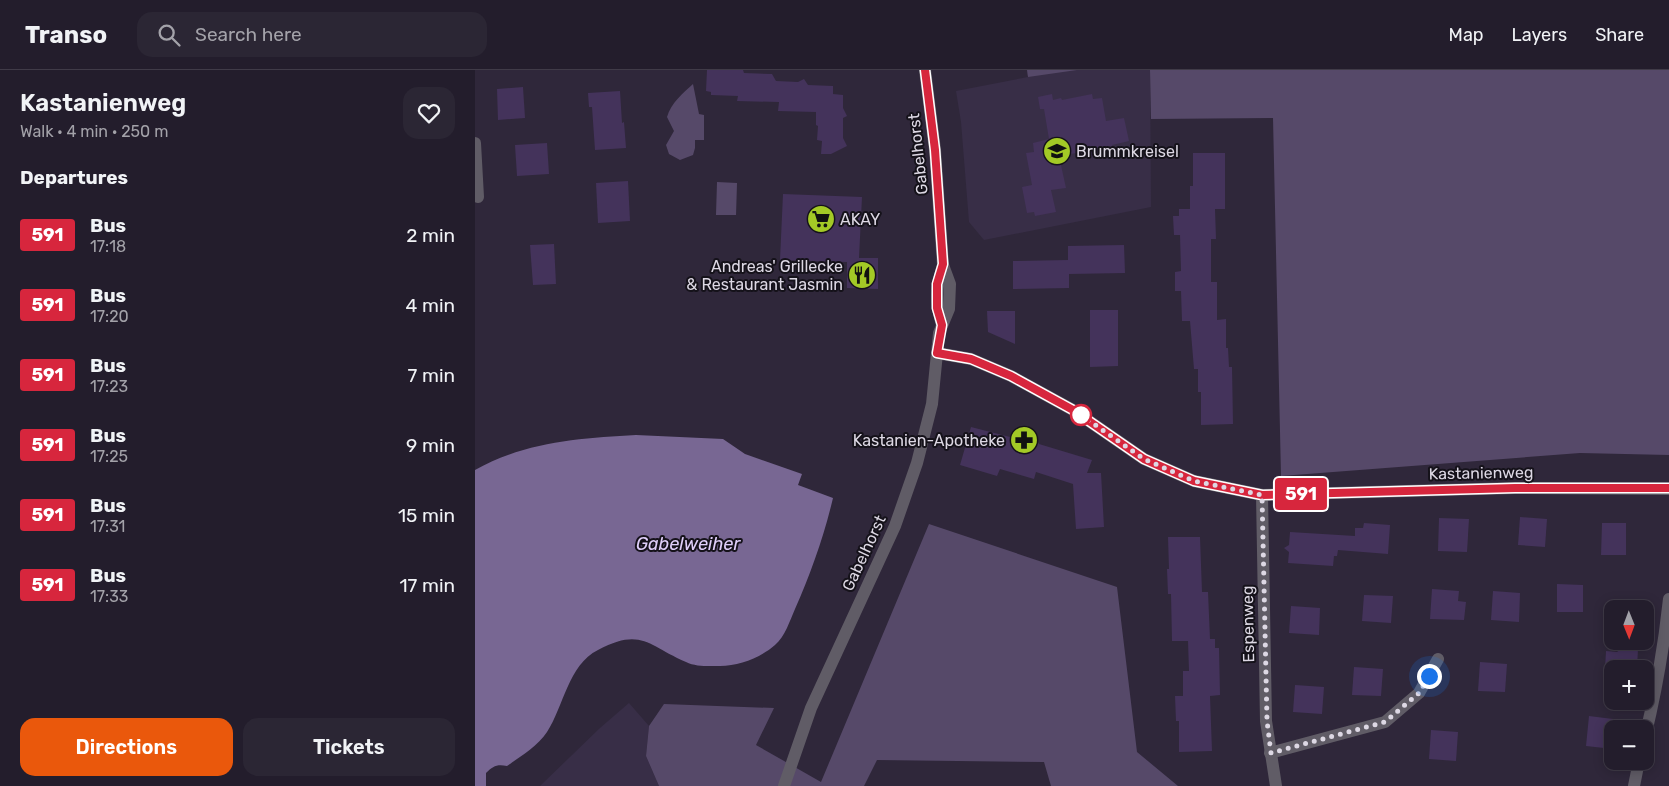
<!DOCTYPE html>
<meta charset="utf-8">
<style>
body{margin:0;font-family:Rubik,sans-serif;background:#2b2634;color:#f1f3f6;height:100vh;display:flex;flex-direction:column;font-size:19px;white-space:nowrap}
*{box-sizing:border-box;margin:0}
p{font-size:16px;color:#a3a2a9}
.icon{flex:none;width:28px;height:28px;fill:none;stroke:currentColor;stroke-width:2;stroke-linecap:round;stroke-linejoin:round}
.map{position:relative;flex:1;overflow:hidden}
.side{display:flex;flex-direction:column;background:#231d2c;width:475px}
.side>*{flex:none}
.badge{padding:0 10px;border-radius:4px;font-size:18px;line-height:32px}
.needle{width:32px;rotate:179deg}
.buttons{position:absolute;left:1129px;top:530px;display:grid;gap:10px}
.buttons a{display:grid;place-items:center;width:50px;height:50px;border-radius:10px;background:#231d2c;box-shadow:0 2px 12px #0003,0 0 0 1px #403b48;font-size:25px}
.you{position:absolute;width:25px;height:25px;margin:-12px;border:4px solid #fff;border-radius:50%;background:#1a73e8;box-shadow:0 0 0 8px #1a73e833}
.map>.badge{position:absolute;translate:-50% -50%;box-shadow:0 0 0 2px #fff}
h2{padding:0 20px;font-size:19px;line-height:45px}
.round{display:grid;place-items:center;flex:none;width:52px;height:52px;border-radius:15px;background:#2b2634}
.headline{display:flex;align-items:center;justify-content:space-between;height:85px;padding:0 20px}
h1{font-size:24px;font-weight:600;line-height:38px}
.primary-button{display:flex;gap:10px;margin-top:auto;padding:10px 20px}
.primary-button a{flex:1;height:58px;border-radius:15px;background:#ea580c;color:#fff;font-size:20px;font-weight:600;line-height:58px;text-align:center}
.primary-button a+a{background:#2b2634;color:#f1f3f6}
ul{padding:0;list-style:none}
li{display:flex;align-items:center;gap:15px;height:70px;padding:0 20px}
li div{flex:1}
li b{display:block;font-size:19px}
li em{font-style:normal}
li .badge{min-width:55px;font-weight:700;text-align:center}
header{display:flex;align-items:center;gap:30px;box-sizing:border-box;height:70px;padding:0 25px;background:#231d2c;border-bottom:1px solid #403b48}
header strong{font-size:24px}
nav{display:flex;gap:28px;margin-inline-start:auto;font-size:18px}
.search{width:350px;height:45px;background:#2b2634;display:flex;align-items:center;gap:12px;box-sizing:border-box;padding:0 18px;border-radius:15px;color:#a3a2a9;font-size:19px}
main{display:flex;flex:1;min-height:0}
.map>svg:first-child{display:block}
.built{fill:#382e47}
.green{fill:#564969}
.water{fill:#786793}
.building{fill:#44335b}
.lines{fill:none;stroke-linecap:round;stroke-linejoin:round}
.street{stroke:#605c66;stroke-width:12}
.line-casing{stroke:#fff;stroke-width:11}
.line{stroke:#d7263d;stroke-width:8}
.walk{stroke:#ddd8e4;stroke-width:5;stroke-dasharray:0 9}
.stop-dot{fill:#fff;stroke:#d7263d;stroke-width:2.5}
.labels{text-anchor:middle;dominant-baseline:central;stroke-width:4;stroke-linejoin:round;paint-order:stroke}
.poi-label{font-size:16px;fill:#ddd8e4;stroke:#15121a;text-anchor:start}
.street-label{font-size:16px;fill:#ddd8e4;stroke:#15121a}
.water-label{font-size:18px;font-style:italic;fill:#e0cffa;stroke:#15121a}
</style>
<header>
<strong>Transo</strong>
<div class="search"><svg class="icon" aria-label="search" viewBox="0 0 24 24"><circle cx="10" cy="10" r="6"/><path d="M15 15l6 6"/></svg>Search here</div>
<nav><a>Map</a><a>Layers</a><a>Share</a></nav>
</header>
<main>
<section class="side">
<div class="headline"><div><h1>Kastanienweg</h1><p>Walk · 4 min · 250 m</p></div><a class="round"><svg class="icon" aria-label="heart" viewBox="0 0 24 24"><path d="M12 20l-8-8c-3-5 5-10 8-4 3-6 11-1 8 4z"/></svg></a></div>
<h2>Departures</h2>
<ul>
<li><span class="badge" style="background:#d7263d;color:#fff">591</span><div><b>Bus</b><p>17:18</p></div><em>2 min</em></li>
<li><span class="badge" style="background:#d7263d;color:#fff">591</span><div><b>Bus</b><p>17:20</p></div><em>4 min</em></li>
<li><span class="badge" style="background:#d7263d;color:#fff">591</span><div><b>Bus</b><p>17:23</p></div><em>7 min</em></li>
<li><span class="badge" style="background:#d7263d;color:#fff">591</span><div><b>Bus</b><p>17:25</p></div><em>9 min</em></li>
<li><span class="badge" style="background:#d7263d;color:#fff">591</span><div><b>Bus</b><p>17:31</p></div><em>15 min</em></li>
<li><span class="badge" style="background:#d7263d;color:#fff">591</span><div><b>Bus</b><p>17:33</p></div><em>17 min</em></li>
</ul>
<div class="primary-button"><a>Directions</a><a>Tickets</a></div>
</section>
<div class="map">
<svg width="1194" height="716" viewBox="0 0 1194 716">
<rect width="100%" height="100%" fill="#2f273a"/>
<g class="built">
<path d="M552,0H675L676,137L509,170L494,152L486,52L481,21L553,7Z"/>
<path d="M154,633L174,656L171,686L184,716H65L125,658Z"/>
</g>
<g class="green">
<path d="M552,0H602L553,7Z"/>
<path d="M675,0H1194V385L1105,383L806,406L798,48L676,49Z"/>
<path d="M218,14L224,44L229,45V70H220V78L218,85L205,90L194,84L191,75L199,61L192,47C196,33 208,23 218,14Z"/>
<path d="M242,112L262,113L261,145H241Z"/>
<path d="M454,454L642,517L662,682L703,716H576L569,692L402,690L389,716H184L171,686L174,656L189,634L299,638L281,675L346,712Z"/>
</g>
<path class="water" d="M161,365L248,369L270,384L327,404L323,415L358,428C349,466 336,503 320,539C315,550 310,567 300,575C285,588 264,596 245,596C234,596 221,597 211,592C173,576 167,557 123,580C93,595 89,636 72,662C62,677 46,686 32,696C22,694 18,696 11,703V716H0V400C49,372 106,368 161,365Z"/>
<g class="building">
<path d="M232,0H268L269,3L297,4L301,11L323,12L329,9L333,15L358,16V24L368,25V38L372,46L368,48V68L372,76L356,84H346L347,71L342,70L343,56L341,55V42L303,41L304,32L262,31L263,26L236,25V22L231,21Z"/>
<path d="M48,17L50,48L23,50L22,19Z"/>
<path d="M145,21L147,53L149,52L151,78L120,80L117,37H114L113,23Z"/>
<path d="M577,24L578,30L586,28L587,30L617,24L618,29L627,28L631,51L649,48L654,71L637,75L639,82L614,87L613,81L584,86L591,118L576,120L581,142L560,146L559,142L552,143L547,117L557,115L551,83L559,82L558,73L574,69L569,39H565L563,27Z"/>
<path d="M72,73L74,104L42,106L40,75Z"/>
<path d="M718,83H750V139H740L741,169H736V212H742V250L751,249V278H753L754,297H757L758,354L726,355V322H723V299H719L715,251H707L706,221H700V202L706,201L705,165H699L698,146H704V139H715V116H718Z"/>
<path d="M153,111L155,151L123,153L121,113Z"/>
<path d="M308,124L387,127L384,188H403V219L372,218V192L305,190Z"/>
<path d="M79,174L81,214L58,215L55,175Z"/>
<path d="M649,175L650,203L594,204V218L538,219V191L593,190V176Z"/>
<path d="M615,240H643V296L615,297Z"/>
<path d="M512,241H540V274L513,262Z"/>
<path d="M496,357L535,367L547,361L559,364L564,374L617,390L612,403H626L629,457L601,459L598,414L561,402L559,409L525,399L522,406L485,395Z"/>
<path d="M1045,447L1072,449L1070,477L1043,475Z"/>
<path d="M964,448L994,449L992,482L963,481Z"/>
<path d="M889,453L915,455L913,484L863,480L862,486H859L858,496L813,493L814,482L809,478L814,475L815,462L880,466V458H888Z"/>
<path d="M1127,453H1151V485H1126Z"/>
<path d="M693,467H725L727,522H733L735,569H740V578H744L745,625L735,626L737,681L704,682V651H701L700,626H708V601H714L713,571H697L696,524H693L692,499H694Z"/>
<path d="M1082,514L1108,515V542H1082Z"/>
<path d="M957,519L984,521L983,531L991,532L989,550L955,549Z"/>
<path d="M1018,521L1045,523L1044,552L1016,550Z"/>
<path d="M889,525L918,526L916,553L887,551Z"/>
<path d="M816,536L845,538L844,565L814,563Z"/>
<path d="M1153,573L1158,574L1163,579L1162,599H1130L1131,581L1142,582Z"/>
<path d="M1005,592L1032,594L1030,622L1003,621Z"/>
<path d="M879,597L908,599L906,626L877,625Z"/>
<path d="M820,615L849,617L847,644L818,642Z"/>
<path d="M1114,646L1138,649V679L1111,676Z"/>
<path d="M956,660L983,662L981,691L954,689Z"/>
</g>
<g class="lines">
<g class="street">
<path d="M0,73L3,127"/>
<path d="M467,255C460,232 461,217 468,195"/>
<path d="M462,283L496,289L536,306L598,340L669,389L719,411L787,425L1040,418L1194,419"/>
<path d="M787,425L791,651L801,716"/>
<path d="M1170,667C1181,622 1189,576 1194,529"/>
<path d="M795,683L910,652L944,623L963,589"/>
<path d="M309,716L336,638L420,456L442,393L457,334L464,263L474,239L475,214L468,195L460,80L450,0"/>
<path d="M1159,716L1164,691"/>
</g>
</g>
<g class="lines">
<g class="line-casing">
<path id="line" d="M450,0L460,80L468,194L462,214V238L467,255L462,283L496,289L536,306L598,340L669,389L719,411L787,425L1040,418H1194"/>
</g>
<use href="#line" class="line"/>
<path class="walk" d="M606,345L669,389L719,411L787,425L792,651L796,683L910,652L944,623L954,606"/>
</g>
<defs>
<g id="school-disc" transform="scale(1.4375)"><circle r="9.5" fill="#a3c926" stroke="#15121a"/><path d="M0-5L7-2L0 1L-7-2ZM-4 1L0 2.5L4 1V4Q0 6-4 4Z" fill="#111"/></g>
<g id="supermarket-disc" transform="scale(1.4375)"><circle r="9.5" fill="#a3c926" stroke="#15121a"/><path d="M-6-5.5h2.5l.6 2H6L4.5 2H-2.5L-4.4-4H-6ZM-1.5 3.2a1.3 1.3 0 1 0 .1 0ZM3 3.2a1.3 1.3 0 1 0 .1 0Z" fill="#111"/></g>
<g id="restaurant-disc" transform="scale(1.4375)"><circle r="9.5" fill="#a3c926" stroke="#15121a"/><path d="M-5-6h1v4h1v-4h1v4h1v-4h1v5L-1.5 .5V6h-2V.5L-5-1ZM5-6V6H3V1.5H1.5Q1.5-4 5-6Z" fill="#111"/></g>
<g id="pharmacy-disc" transform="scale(1.4375)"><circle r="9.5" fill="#a3c926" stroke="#15121a"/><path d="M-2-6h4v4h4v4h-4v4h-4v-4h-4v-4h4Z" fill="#111"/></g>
</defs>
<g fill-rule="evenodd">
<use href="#school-disc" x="582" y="81"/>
<use href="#supermarket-disc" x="346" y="149"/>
<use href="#restaurant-disc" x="387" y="205"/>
<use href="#pharmacy-disc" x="549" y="370"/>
</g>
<circle class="stop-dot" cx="606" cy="345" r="10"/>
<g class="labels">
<g class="poi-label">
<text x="601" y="81">Brummkreisel</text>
<text x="365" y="149">AKAY</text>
<text x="368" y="196" text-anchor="end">Andreas' Grillecke<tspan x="368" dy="18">&amp; Restaurant Jasmin</tspan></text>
<text x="530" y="370" text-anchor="end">Kastanien-Apotheke</text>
</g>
<g class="street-label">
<text transform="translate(443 84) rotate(-96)">Gabelhorst</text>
<text transform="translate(1006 403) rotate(-1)">Kastanienweg</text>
<text transform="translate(389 483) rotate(-65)">Gabelhorst</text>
<text transform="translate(773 554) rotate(-91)">Espenweg</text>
</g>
<g class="water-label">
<text x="213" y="474">Gabelweiher</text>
</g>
</g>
</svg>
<div class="buttons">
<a><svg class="needle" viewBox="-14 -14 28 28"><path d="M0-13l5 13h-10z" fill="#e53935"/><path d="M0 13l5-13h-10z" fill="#a3a2a9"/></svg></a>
<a>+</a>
<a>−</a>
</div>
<div class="you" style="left:954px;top:606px"></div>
<b class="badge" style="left:826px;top:424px;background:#d7263d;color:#fff">591</b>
</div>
</main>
